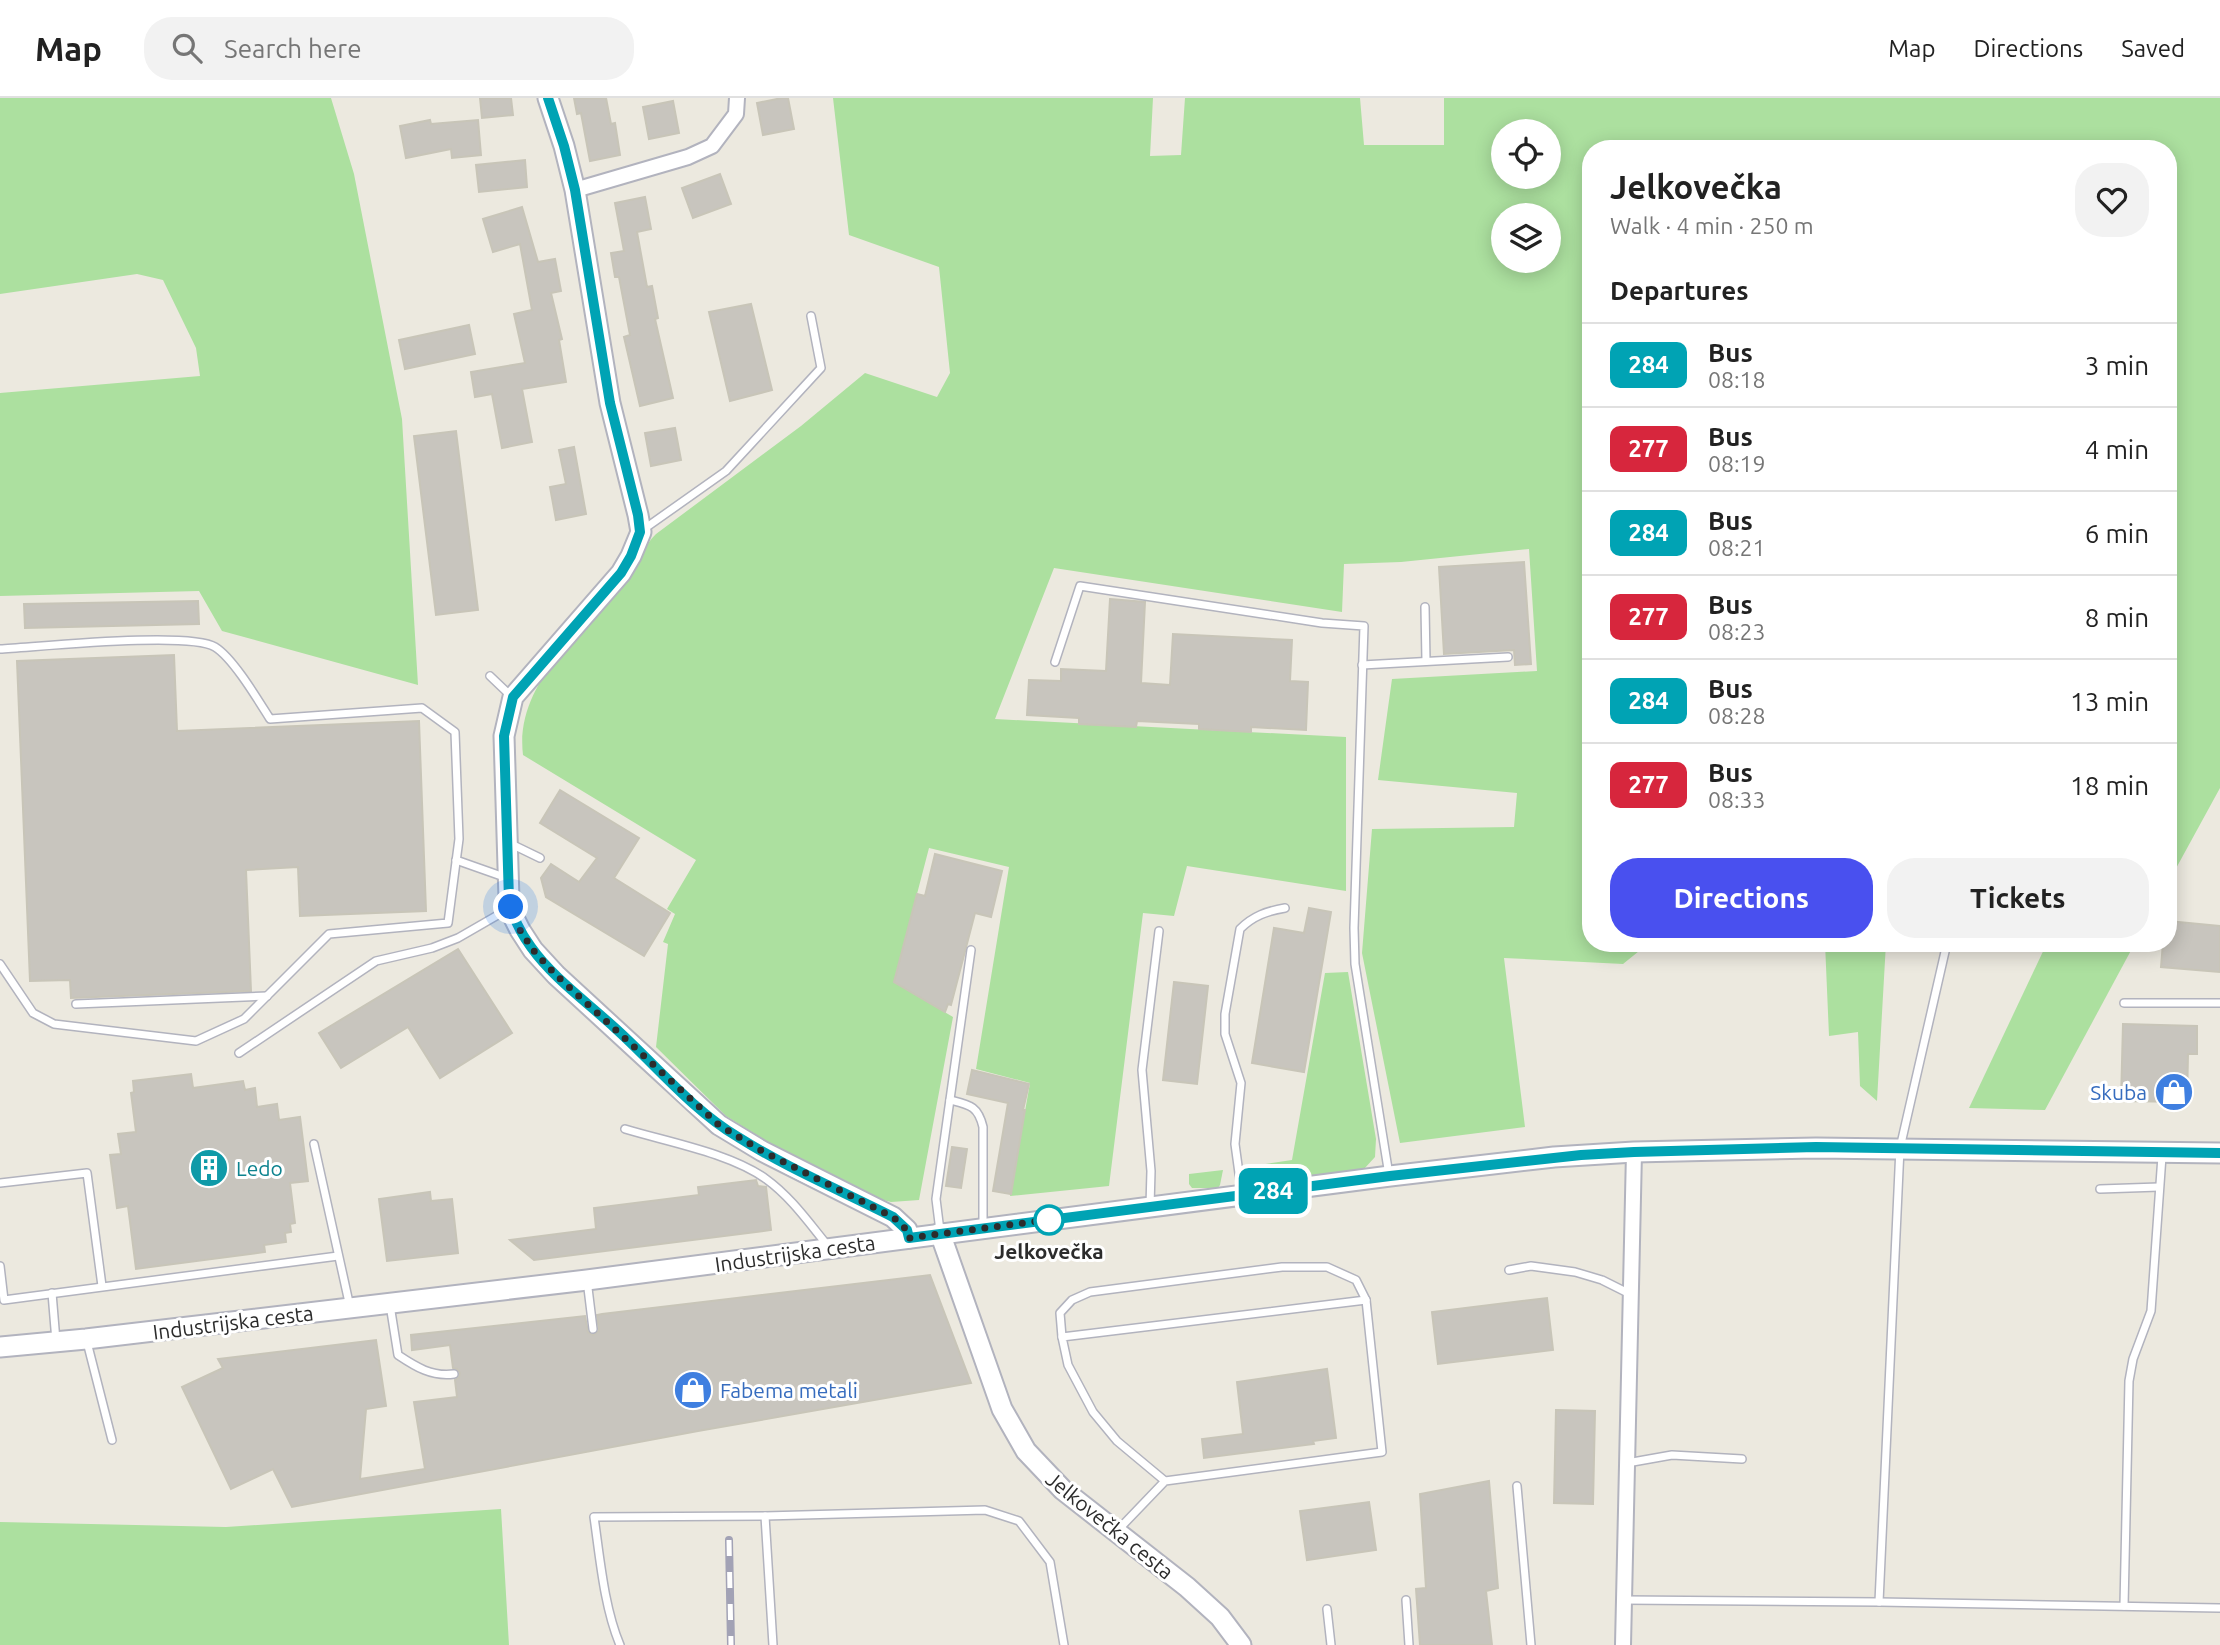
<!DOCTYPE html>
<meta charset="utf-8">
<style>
body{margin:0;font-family:Ubuntu,sans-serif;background:#f2f2f2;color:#222;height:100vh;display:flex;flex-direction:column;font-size:26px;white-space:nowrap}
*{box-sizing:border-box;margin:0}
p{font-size:23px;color:#767676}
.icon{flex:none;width:38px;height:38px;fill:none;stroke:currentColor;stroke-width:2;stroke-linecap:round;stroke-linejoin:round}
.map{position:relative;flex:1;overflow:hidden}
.details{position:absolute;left:1582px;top:42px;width:595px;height:812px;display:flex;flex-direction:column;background:#fff;border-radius:28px;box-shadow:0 4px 18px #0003}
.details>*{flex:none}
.badge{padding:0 14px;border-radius:10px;font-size:24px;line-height:46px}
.controls{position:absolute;left:1491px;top:21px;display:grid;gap:14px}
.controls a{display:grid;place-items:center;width:70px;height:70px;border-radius:50%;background:#fff;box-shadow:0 4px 18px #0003;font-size:35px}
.you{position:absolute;width:35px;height:35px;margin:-18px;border:5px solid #fff;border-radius:50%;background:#1a73e8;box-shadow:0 0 0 10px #1a73e833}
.map>.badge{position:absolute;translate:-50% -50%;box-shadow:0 0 0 4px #fff}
h2{padding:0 28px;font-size:26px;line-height:63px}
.round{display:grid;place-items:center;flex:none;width:74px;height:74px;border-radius:28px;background:#f2f2f2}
.head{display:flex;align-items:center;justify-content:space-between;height:119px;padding:0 28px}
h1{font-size:33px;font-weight:700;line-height:52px}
.primary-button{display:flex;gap:14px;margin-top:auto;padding:14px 28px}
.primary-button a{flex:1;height:80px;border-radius:28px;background:#4950ef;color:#fff;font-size:28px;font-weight:700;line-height:80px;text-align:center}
.primary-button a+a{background:#f2f2f2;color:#222}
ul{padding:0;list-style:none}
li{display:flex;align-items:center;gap:21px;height:84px;padding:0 28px;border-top:2px solid #e0e0e0}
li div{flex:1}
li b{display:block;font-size:26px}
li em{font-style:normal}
li .badge{min-width:77px;font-weight:700;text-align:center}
header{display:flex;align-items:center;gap:42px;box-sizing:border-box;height:98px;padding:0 35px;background:#fff;border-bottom:2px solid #e0e0e0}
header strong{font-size:33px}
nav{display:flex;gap:38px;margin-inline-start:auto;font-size:24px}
.search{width:490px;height:63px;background:#f2f2f2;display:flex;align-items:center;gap:18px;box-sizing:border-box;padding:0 24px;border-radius:28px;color:#767676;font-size:26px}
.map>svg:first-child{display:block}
.green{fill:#ace09f;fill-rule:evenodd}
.building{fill:#c8c5be;stroke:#c8c5b8;stroke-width:2}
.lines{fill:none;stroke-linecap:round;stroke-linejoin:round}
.service-casing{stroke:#b2b3be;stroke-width:10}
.minor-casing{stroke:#b2b3be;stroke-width:18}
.tertiary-casing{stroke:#b2b3be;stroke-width:23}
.service{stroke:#fff;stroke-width:7}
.minor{stroke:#fff;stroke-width:14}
.tertiary{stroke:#fff;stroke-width:19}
.rail-casing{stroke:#a2a2b5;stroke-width:8}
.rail{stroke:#fff;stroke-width:5;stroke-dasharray:16;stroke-linecap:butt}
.line-casing{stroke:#fff;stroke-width:16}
.line{stroke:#00a3b4;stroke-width:10}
.walk{stroke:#2c2c2c;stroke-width:7;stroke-dasharray:0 12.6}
.stop-dot{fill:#fff;stroke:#00a3b4;stroke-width:3.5}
.labels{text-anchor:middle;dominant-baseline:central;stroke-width:6;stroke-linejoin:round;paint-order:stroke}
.shop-label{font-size:21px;fill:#366cbe;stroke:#fff;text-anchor:end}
.culture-label{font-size:21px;fill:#0d838f;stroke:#fff;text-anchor:start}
.stop-label{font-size:21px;font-weight:bold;fill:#2c2c2c;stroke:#fff}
.street-label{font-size:21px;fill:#2c2c2c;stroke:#fff}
</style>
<header>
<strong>Map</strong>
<div class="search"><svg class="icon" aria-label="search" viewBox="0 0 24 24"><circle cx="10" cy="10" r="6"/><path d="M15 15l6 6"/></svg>Search here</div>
<nav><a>Map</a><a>Directions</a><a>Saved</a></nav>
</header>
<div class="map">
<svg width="2220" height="1547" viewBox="0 0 2220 1547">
<rect width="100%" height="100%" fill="#ece9df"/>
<g class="green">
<path d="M0,0H331L354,76L402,321L418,587L222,533L199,493L0,498V295L200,278L196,250L163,182L137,176L0,196Z"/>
<path d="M833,0H1153L1150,58L1181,57L1185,0H1360L1364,47H1444V0H2220V690L2168,785V51H1591V845H1649L1623,866L1504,860L1525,1029L1400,1045L1362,855L1372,731L1514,729L1517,695L1378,682L1392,581L1537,573L1529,451L1401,464L1344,466L1342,514L1054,470L995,621L1346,639V793L1187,768L1174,818L1143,815L1109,1088L1010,1098L1030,985L976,971L1009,769L929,750L894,884L953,919L919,1102L891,1104L883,1102L776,1049L726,1018L656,949L668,846L663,844L675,816L667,811L696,762L523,657C514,583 588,529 630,477C640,464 643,448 656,436L801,328L865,275L937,299L950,275L939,169L849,137ZM1503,33H1549V79H1503ZM1503,117H1549V163H1503Z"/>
<path d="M1825,845H1886L1877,1003L1860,988L1858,934L1829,938Z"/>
<path d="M2047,845H2135L2045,1012L1969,1010Z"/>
<path d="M1348,874L1376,1041L1375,1059L1364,1071L1251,1085L1248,1083L1246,1069L1292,1062L1325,875Z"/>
<path d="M1223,1072L1220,1087L1218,1090H1192L1189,1086V1076Z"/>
<path d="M501,1411L509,1547H0V1424L226,1429Z"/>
</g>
<g class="building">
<path d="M480,0H511L513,17L482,20Z"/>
<path d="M574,0H606L611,26L615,25L620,57L590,63L581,15L577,16Z"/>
<path d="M782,0H788L794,31L763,37L757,5Z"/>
<path d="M673,3L679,35L649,41L643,9Z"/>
<path d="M430,22L431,26L478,22L481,57L452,60L451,51L406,60L400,28Z"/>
<path d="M525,62L527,89L479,94L476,67Z"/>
<path d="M720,76L731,106L693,120L682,90Z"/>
<path d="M645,99L651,131L637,134L647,189L652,188L658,220L655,221L673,300L640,308L624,239L630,237L619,179H615L611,155L624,153L615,105Z"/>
<path d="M522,109L538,164L555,161L561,193L551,195L562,241L559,242L566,284L522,291L532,344L502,350L492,296L475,299L471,274L525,265L514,216L532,212L520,146L493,154L483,121Z"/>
<path d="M751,206L772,292L730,303L709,214Z"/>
<path d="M469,227L475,256L405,271L399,242Z"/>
<path d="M675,330L681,362L651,368L645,335Z"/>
<path d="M456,333L478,512L436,517L414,338Z"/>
<path d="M574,349L586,416L556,422L550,389L566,386L559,352Z"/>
<path d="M1524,464L1531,566L1515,567L1514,552L1444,556L1439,469Z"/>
<path d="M1110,501L1145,504L1141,585L1170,587L1173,536L1292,542L1290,583L1308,584L1306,632L1251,629V634L1199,631V626L1137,623L1136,629L1079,626V620L1027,617L1029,582L1061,583V571L1106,573Z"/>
<path d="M198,503L199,526L25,530L24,506Z"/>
<path d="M174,557L177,633L419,623L426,813L300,818L298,769L246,772L251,893L71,900L70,882L30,883L17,563Z"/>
<path d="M560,692L639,740L614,780L670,815L644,858L546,799L541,780L551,766L579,784L597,760L540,725Z"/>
<path d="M935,756L1002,773L991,819L975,815L951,907L948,906L945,914L894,884L917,796L925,798Z"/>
<path d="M1309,810L1331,814L1304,974L1252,965L1274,830L1304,835Z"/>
<path d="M2168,823L2220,828V874L2161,869L2163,845H2168Z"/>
<path d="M458,851L512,935L440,980L408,929L341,970L319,935Z"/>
<path d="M1174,884L1208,888L1197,986L1163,982Z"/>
<path d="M2123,926L2197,928V956H2188L2187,1004L2121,1003Z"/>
<path d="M972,972L1029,986L1023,1012H1025L1011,1096L993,1093L1008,1005L967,996Z"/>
<path d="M191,976L193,990L243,983L245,992L255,990L257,1009L277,1006L279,1022L300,1019L308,1083L290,1085L295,1125L290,1126L291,1134L285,1135L286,1144L264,1147L265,1154L136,1171L128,1108L117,1110L110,1057L121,1056L118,1036L136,1034L131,995L134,994L133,983Z"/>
<path d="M952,1049L967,1051L961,1090L946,1088Z"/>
<path d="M756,1082L758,1088L766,1089L771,1132L534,1162L510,1142L596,1131L594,1110L699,1097L698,1089Z"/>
<path d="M430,1094L431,1103L452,1101L458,1155L387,1163L379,1101Z"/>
<path d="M930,1177L971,1285L698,1333L292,1409L273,1371L231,1391L182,1289L223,1270L218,1261L376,1242L386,1308L366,1311L360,1381L425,1371L414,1304L457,1299L455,1282L459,1279L460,1275L457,1271L453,1270L450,1247L412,1252L411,1237L585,1218L588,1234L593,1237L599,1233L597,1217L602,1216Z"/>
<path d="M1547,1200L1553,1252L1438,1266L1432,1214Z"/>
<path d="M1327,1271L1336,1340L1313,1343L1314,1346L1204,1360L1202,1341L1243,1336L1237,1284Z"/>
<path d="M1556,1312L1595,1313L1593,1406L1554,1405Z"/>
<path d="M1489,1383L1498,1490L1486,1493L1492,1547H1420L1416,1491L1426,1490L1420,1396Z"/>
<path d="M1369,1404L1376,1452L1307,1462L1300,1413Z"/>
</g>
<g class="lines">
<g class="service-casing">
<g id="service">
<path d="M644,431L726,373L821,270L811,218"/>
<path d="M1425,509L1426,563"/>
<path d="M0,551C38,549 189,533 215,549C233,560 258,602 270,621L422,610L455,634L459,741L448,825L329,836L244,921L196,943L54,926L33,915L0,866"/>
<path d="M1055,564L1080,488L1322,525L1364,528L1354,830L1355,866L1389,1077"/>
<path d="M1362,567L1508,559"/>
<path d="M490,578L512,599"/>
<path d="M509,745L540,760"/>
<path d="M456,762L507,780"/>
<path d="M2124,905H2220"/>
<path d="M76,906L267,898"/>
<path d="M239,955L376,863L432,850L458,840L510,810"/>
<path d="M950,1002C970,1007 978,1008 983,1029V1128"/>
<path d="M625,1031C668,1044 730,1055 766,1081C791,1099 809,1125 828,1148"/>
<path d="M314,1046L350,1209"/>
<path d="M0,1085L87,1075L102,1188"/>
<path d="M2100,1091L2159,1089"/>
<path d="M1242,1097L1235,1046L1241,985L1225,936V916L1240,831C1253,818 1267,813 1285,810"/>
<path d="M1150,1108L1151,1073L1142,972L1159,833"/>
<path d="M940,1133L936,1101L971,852"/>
<path d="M0,1168L4,1202L338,1158"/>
<path d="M1509,1172L1531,1168L1575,1174L1602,1182L1630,1196"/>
<path d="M587,1182L593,1231"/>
<path d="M52,1195L56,1243"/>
<path d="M390,1207L398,1257C416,1269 432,1279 454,1276"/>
<path d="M1062,1239L1060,1215L1072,1202L1090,1194L1282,1169H1327L1356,1182L1366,1202"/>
<path d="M87,1244L112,1342"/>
<path d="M1627,1365L1672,1357L1742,1361"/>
<path d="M1517,1388L1531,1547"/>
<path d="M765,1418L773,1547"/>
<path d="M1118,1432L1165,1383L1382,1354L1366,1202L1062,1239L1068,1267L1093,1314L1117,1343L1165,1383"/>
<path d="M1406,1502L1409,1547"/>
<path d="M1624,1502L1879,1504L2219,1510"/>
<path d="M1879,1504L1900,1050L1947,845"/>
<path d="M2124,1508L2129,1283L2133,1261L2151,1213L2162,1058"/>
<path d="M1327,1511L1331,1547"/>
<path d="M620,1547C604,1509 600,1460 594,1419L765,1418L985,1412L1019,1423L1050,1464L1064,1547"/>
</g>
</g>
<g class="minor-casing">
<g id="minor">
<path d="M575,92L688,59L712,48L736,16L737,0"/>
<path d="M1623,1547L1634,1054"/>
</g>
</g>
<g class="tertiary-casing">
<g id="tertiary">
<path d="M548,0L564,48L575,92L610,305L638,417L641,434L631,458L621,475L513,599L504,638L509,801L513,818L520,832L533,852L556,877L719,1027L762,1053L893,1119L907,1132L909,1140"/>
<path d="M940,1135L1002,1311L1026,1353L1063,1392L1187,1489L1220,1519L1241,1547"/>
<path d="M0,1249L86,1241L587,1182L1390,1078L1554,1059L1634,1054L1816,1050L2220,1055"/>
</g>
</g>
<use href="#service" class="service"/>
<use href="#minor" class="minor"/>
<use href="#tertiary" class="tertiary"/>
<g class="rail-casing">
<path id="rail" d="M729,1442L731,1547"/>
</g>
<use href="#rail" class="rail"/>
</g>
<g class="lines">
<g class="line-casing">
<path id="line" d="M548,0L564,48L575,92L610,305L638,417L640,434L631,458L621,475L513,599L504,638L509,802C513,820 520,834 531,849C553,880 587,904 615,930C655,966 691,1011 738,1039C787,1070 842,1093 893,1119L907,1132L909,1140L1390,1078L1581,1057L1634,1054L1816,1049L2220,1055"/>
</g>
<use href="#line" class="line"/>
<path class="walk" d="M511,809L520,832L533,852L556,877L719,1027L762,1053L893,1119L907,1132L909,1140L1054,1121L1049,1122"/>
</g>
<defs>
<g id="shop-disc" transform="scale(2.0125)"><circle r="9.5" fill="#3f7fe0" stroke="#fff"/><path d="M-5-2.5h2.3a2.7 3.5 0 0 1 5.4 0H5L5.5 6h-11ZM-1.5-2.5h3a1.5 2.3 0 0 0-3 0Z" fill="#fff"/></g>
<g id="building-disc" transform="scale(2.0125)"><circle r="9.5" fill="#0f9aa8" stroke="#fff"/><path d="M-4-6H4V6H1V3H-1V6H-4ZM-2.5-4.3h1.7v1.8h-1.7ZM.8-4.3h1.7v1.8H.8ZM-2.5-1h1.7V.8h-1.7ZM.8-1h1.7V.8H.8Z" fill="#fff"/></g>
</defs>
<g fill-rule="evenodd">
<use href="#shop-disc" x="2174" y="994"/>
<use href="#building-disc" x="209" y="1070"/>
<use href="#shop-disc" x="693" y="1292"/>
</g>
<circle class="stop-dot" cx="1049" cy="1122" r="14"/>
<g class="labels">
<g class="shop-label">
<text x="2147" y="994">Skuba</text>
<text x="720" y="1292" text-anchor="start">Fabema metali</text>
</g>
<g class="culture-label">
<text x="236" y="1070">Ledo</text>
</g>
<g class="stop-label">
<text x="1049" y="1153">Jelkovečka</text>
</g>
<g class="street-label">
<text transform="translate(795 1155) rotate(-8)">Industrijska cesta</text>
<text transform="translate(233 1224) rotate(-7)">Industrijska cesta</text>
<text transform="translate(1110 1427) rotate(39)">Jelkovečka cesta</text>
</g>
</g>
</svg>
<div class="controls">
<a><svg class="icon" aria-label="locate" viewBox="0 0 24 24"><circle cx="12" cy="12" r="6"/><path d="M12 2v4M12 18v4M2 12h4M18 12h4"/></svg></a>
<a><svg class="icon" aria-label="layers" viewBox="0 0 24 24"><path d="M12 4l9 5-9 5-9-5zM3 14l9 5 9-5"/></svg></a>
</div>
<div class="you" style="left:511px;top:809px"></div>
<b class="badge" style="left:1273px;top:1093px;background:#00a3b4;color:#fff">284</b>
<section class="details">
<div class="head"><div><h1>Jelkovečka</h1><p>Walk · 4 min · 250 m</p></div><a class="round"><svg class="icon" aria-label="heart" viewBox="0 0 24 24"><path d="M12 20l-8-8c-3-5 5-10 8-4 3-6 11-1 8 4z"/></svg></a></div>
<h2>Departures</h2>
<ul>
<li><span class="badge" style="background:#00a3b4;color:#fff">284</span><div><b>Bus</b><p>08:18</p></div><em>3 min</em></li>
<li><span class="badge" style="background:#d7263d;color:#fff">277</span><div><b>Bus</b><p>08:19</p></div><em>4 min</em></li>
<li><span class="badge" style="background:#00a3b4;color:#fff">284</span><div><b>Bus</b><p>08:21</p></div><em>6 min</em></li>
<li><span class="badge" style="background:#d7263d;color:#fff">277</span><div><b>Bus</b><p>08:23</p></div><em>8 min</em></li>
<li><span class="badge" style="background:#00a3b4;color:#fff">284</span><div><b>Bus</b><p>08:28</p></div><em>13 min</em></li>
<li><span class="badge" style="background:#d7263d;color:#fff">277</span><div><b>Bus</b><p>08:33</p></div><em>18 min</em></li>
</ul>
<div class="primary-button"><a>Directions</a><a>Tickets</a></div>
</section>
</div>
